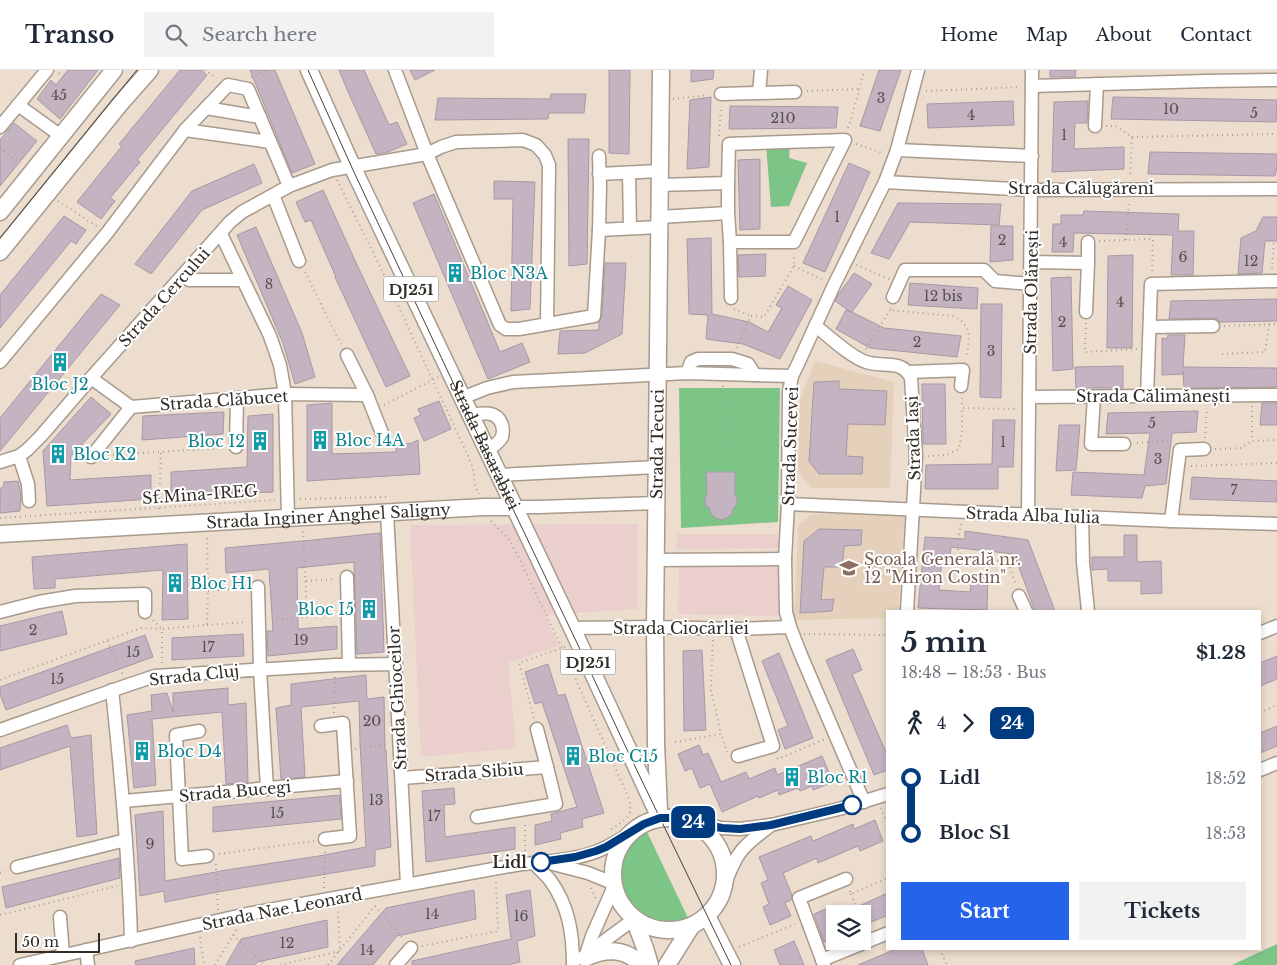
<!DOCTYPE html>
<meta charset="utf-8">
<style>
body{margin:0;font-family:"Libre Baskerville",serif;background:#f2f2f3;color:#1f2937;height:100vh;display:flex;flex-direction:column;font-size:19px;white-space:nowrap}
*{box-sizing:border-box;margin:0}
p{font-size:16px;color:#747a83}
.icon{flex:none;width:28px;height:28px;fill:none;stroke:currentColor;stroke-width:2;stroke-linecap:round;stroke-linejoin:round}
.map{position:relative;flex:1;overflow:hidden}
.sheet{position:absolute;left:886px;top:540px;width:375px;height:340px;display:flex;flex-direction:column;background:#fff;border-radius:0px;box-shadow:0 2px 8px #0003}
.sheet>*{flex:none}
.badge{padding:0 10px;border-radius:8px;font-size:18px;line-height:32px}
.fabs{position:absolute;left:826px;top:835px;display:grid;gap:10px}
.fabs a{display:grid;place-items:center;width:45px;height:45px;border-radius:0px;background:#fff;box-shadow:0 2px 8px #0003;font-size:25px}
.scale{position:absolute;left:15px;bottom:12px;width:85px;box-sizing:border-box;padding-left:5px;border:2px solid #322d27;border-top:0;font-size:14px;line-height:18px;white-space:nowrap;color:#322d27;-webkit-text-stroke:4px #fff;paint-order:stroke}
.map>.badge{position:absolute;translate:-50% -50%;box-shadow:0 0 0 2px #fff}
.legs{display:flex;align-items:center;gap:8px;height:55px;padding:0 15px;font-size:16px}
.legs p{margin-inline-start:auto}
.headline{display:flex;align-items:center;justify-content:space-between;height:85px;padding:0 15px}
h1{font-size:28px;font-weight:700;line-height:38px}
.primary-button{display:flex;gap:10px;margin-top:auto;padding:10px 15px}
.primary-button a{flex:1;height:58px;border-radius:0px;background:#2563eb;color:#fff;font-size:20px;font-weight:700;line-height:58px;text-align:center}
.primary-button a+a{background:#f2f2f3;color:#1f2937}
ul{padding:0 15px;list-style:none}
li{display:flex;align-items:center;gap:18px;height:55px;font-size:19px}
li i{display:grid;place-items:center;width:8px;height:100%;margin:0 6px;background:currentColor}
li i::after{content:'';width:12px;height:12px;margin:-6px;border:4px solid;border-radius:50%;background:#fff}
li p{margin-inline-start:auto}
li:first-child i{background:linear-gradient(#0000 50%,currentColor 0)}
li:last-child i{background:linear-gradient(currentColor 50%,#0000 0)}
header{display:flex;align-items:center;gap:30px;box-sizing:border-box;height:70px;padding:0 25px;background:#fff;border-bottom:1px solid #e0e1e3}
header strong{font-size:24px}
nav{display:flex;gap:28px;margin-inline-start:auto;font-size:18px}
.search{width:350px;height:45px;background:#f2f2f3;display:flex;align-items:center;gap:12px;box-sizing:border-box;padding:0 18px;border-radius:0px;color:#747a83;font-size:19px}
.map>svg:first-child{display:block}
.commercial{fill:#eacfcd}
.built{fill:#e4d0bb}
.green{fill:#7dc487}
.building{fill:#c4b4c2;stroke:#a798a6}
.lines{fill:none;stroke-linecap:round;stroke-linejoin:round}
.minor-casing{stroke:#a89a8c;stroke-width:15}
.major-casing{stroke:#a89a8c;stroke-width:19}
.path{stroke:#aba094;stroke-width:2;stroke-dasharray:1 4;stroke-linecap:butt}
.minor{stroke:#fff;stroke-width:12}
.major{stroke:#fff;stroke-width:16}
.tram{stroke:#47413a;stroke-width:1}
.line-1-casing{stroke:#fff;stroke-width:11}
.line-1{stroke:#003b80;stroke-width:8}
.stop-1-dot{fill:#fff;stroke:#003b80;stroke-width:2.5}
.labels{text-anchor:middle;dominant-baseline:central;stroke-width:4;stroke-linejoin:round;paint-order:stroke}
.number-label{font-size:14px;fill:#564f4e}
.shield{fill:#fff;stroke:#706c68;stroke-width:1}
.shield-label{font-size:15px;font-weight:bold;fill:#322d27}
.street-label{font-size:16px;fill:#322d27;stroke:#fff}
.culture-label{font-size:16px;fill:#0d838f;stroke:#fff;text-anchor:start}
.education-label{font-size:16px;fill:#785e54;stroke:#fff;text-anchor:start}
.stop-label{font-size:16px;font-weight:bold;fill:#322d27;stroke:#fff;text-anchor:end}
</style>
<header>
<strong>Transo</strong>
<div class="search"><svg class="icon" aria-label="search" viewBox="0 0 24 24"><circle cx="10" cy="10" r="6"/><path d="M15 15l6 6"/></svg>Search here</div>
<nav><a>Home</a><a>Map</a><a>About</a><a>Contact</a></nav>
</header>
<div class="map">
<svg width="1277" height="895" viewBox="0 0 1277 895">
<rect width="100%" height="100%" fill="#ecddce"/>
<g class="commercial">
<path d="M638,454V539L545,545L559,576L508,593L516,678L421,687L410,455Z"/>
<path d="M677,464H778V478L676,479Z"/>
<path d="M679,495L780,497L779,546L678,544Z"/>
</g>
<g class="built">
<path d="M815,291L894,312L890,418H811L798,402L800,330Z"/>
<path d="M812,444H905L898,541H888L887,548L794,550L798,456Z"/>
</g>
<g class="green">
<path d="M766,75H790L789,88L807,93L789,136L771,137Z"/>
<path d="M679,318H780L778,452L681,458Z"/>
<path d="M647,762L689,850C678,853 667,856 655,853C628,845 612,804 627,780C632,772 639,767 647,762Z"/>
<path d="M1277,874V895H1232Z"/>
</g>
<g class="building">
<path d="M68,0H98L60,49L37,29L51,10L56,15Z"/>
<path d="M180,0H201L207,5L137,90L140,92L110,128L115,131L101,149L77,132L122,76L119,74Z"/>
<path d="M250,0H275L315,94L292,103Z"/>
<path d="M339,0H364L389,55L397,52L407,74L388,82L376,84L349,24Z"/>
<path d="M410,0H435L415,10Z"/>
<path d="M609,0H630L629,84L609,83Z"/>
<path d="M691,0H714L713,9L691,12Z"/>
<path d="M879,0H901L880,61L860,56Z"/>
<path d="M1050,0H1076L1075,7H1050Z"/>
<path d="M551,24H586L584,43H549L548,49L435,50L438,28L550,29Z"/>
<path d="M711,27L709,97L687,99L690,30Z"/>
<path d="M1113,27L1277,30L1276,52L1111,49Z"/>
<path d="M1013,31L1014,55L928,58L927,34Z"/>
<path d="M1088,31L1087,53H1075L1074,79L1124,77V99L1052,102L1054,32Z"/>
<path d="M730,36L838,37L836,58L729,59Z"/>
<path d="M14,53L37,71L0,116V70Z"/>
<path d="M568,69H589L587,194L569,196Z"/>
<path d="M1150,82L1277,84V96L1275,106L1148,104Z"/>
<path d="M760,89V159L740,160L738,90Z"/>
<path d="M849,93L870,102L825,202L803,193Z"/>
<path d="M254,94L262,113L202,140L151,204L135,194L192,121Z"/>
<path d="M494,111L535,112L530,239L511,241L513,129H494Z"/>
<path d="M323,120L358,197L410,306L386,317L335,207H336L311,150L305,152L296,132Z"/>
<path d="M434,124L500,282L522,273L530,292L488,309L413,133Z"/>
<path d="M898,133L1001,134L999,155L910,152L889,189L871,183Z"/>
<path d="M1084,141L1179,144L1178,161H1194L1193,205H1171L1173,165L1074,163L1073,182H1052L1053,154H1061V145H1083Z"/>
<path d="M64,146L86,160L76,174L71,171L0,258V225Z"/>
<path d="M1263,147H1277V171H1265L1262,203L1238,204L1241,168L1256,161Z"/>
<path d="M991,156H1013V190L990,192Z"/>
<path d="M256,157L302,263L315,307L295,314L283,273L237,165Z"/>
<path d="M711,168L712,244L749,252L768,262L782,238L776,235L788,216L812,230L780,289L743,274L706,269L708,245L689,244L687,169Z"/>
<path d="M766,184L765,206L739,207L738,185Z"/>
<path d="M1133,185L1132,278H1107L1108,186Z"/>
<path d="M605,193H626L622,264L585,283L558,284L560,261L599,260V252L602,246Z"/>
<path d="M854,203L872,214L852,242L884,258L961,266L957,287L870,278L836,259L846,240L851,242L835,231L838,225Z"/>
<path d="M1071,207L1073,299L1053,301L1051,208Z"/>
<path d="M910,213L978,218L977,239L908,235Z"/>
<path d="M101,224L120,235L0,381V348Z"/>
<path d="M1277,229V251L1220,252L1217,249L1213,248L1169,249L1171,231Z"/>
<path d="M981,234H1002L1001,328L980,327Z"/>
<path d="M1168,265H1185L1183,297L1277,298V317L1184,318L1183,301V304L1162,305V268L1167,269Z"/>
<path d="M1123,296V318H1076L1075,297Z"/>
<path d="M839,311V319L887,321L885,355L848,354L846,386L863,387L862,404H819L809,391L814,312Z"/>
<path d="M922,314H945L946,374H923Z"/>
<path d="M91,327L111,344L71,386L70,410L151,405V429L47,436L43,381Z"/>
<path d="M439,331L451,359L424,371L414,348L421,345L418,339Z"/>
<path d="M332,333V384L396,382V375L412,373L418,370L420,404L307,411V335Z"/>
<path d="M1262,333H1277V355H1260Z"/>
<path d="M1198,341L1196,362L1172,363L1166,414L1145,416L1142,428L1071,425L1073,402L1144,405L1150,363L1106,364L1108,343Z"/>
<path d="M224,342L223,364L142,370L143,346Z"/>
<path d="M273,344V422L171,426V402L247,397L248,346Z"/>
<path d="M993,350H1015L1013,397H998V419H925L926,395L992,394Z"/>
<path d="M1059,355H1080L1076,400L1056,401Z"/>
<path d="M706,402H735V425L737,426V434L734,437L732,444L727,448L721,450L716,448L711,444L709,438L705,435V427L707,426Z"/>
<path d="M1192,407L1277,411V432L1190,429Z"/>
<path d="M18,411L21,425L20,441L0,443V418H3L4,412Z"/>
<path d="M819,459L862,460L861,475L844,476L842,497H824L821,530L834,529L832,541L800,543L804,471Z"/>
<path d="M965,461L1028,470L1055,541H1035L1014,484L951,477L950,488L942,489L939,520L970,522L972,505H988L987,540L918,538L925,467L965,469Z"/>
<path d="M380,463L384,582L357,584L354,492L297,498L298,559L337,556V579L268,586L267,561H273L269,499L226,503L225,478L313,470Z"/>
<path d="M1124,465H1137V492L1161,491L1162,523L1141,524V511H1108V499L1092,500V487H1124Z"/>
<path d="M187,474L188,549L162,550L163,500L55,509V518L34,519L32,487Z"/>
<path d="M62,541L67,564L0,581V556Z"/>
<path d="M243,564L244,586L172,590V568Z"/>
<path d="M145,565L153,587L6,640L0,624V617Z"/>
<path d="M853,579L862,600L852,604L888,687V700L874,705L826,590Z"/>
<path d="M702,580L706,660L684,661L683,581Z"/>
<path d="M779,583L813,668L785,679L778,660L788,656L762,591Z"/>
<path d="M1277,586V609L1260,616V593Z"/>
<path d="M548,594L558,626L565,624L604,743L582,749L583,757L560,763L561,769L535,775V755L552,751L551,744L577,737L542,632L535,634L525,602Z"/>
<path d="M366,605L367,629L384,627L385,680H386L391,777L375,780V796L223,821L165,832L164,821L140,826L135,745L163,741L165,811L227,800L319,786L366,777L360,673L359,631L301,637L305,707L281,709L276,638L291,635V614Z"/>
<path d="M228,618V635L246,633L248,712L226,714L222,642L152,649L156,715L134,718L127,645L152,641L151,625L167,623L173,642V623Z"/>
<path d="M67,655L71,668L91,665L97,764L77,767L70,676L0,700V678Z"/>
<path d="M1277,656V676L1260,683V663Z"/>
<path d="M699,675L703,685L708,683L721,712L746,702L749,709L775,698L777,705L822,686L833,712L813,720L812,716L800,721L798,718L779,725L778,720L759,728L758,726L722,742L710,714L700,718L692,698L685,701L678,684Z"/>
<path d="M454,718L455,734L444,735L445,767L515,757V779L426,792L422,721Z"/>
<path d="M339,725L341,749L213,762V737Z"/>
<path d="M875,750L883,771L860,781L858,776L818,793L817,788L783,803L792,825L791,830L785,833L791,846L770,855L763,837L769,834L761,813L768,810L759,787L811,766L813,771L853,754L854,759Z"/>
<path d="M119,788L120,808L6,838L2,817Z"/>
<path d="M474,820L476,849L397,866L373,895H337L386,838Z"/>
<path d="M530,820L535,866L517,871L520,892L507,895H412V891L511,869L506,825Z"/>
<path d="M888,823V845L862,856V844H841Z"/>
<path d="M835,835V867L824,872L814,844Z"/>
<path d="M327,850L328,877L257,892L255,895H226L241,869Z"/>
<path d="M794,871L804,895H780L774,880Z"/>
<path d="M194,878L195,895H136L135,891Z"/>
<path d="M896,879H922L928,895H858Z"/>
</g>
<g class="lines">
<g class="minor-casing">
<g id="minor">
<path d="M1032,16L1207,11L1277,10"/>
<path d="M759,23L761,0"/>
<path d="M721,24L795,22"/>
<path d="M18,35L61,66"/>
<path d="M206,38L260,47"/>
<path d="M1095,56L1097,14"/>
<path d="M0,57L47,0"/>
<path d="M185,60L270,72"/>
<path d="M897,80L1032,86"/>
<path d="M599,86L600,115L599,160"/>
<path d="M629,103L630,158"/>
<path d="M599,104L659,101"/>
<path d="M885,112L1032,120L1277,119"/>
<path d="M728,113V143"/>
<path d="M659,115L728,113L729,74L845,70L794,172H730L728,143L659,147"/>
<path d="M273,125L299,191"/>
<path d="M221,164L270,266L280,295L285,324L288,448"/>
<path d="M730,172L731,228"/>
<path d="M1031,192L1088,193L1086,242"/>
<path d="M1088,193V172"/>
<path d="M189,210H243"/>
<path d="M893,227L905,200H984L995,211L1031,214"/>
<path d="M547,254L549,95L545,85L536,75L523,70L456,72L441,77L427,84L500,255L506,259H519L594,246L599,160L659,157"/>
<path d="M816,256C828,266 852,288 866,292C883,298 901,288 911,308L916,386L907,541"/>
<path d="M1150,257L1213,256"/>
<path d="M347,285L367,325L382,363"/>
<path d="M0,292L107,163L185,60L228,15L248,19L289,116"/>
<path d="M908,302L963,300L961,316"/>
<path d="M687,303L691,292L698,289H732L748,294L755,305"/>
<path d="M91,308L131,337L285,324L367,325"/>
<path d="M1147,326L1151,214L1277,211"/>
<path d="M1029,327L1277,325"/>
<path d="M1094,327L1091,374H1124"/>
<path d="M462,328L487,318L513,312L687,303L792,306"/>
<path d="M470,345C482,343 497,340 502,355C503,358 503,364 502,367C499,373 492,377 487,381"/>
<path d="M236,377L237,328"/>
<path d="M19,386L28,414L29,431"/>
<path d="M91,387L131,337"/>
<path d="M0,392L19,386L27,380L41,366L91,308L230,152L242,142L273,125L289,116L332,100L427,84L395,0"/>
<path d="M498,405L657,397"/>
<path d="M788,434L1171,451L1277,454"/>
<path d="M514,437H539L657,433"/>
<path d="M387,443L407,814"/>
<path d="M1028,444L1032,0"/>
<path d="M1082,447L1083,492L1088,541"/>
<path d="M1171,451L1180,380L1204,379"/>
<path d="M656,490L785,489"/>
<path d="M347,507L349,595"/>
<path d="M258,517L260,599L267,719"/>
<path d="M1019,526L1026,541"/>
<path d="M0,542L39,532L75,526L145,524V542"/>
<path d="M572,558L655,557L736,559L790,557"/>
<path d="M736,559L773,676L738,686"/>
<path d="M1260,563L1277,556"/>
<path d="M112,620C121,704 129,787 131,871"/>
<path d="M321,656L343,653L350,766L325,769"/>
<path d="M537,659L547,697"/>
<path d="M0,660L128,615L155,606L336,595L396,594"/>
<path d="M199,661L176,665L182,789L207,786"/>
<path d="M1260,700L1277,693"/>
<path d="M402,708L547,697L556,734L477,747"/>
<path d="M124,731L347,711"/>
<path d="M864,732L801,585L790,557L786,542L785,489L788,434L789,322L792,306L797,296L834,215L885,112L897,80L918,0"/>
<path d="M685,750L722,758L740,759L771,755L839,739L888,724"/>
<path d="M534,793C539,799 545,804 550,810C569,836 573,864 573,895"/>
<path d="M553,794L588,803L615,814L592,866L585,888"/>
<path d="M17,797L126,770"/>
<path d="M724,817C728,806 732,794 739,784C747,772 760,764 771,755"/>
<path d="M60,847L63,885"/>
<path d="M86,880L88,895"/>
<path d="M587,886L603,872L634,849"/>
<path d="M822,890L888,863"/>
<path d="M20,895L247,844L510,796C540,791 570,792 598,781C610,776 621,769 632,762"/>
<path d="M396,895L411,878"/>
<path d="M824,895L799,828L846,809"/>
</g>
</g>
<g class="major-casing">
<g id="major">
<path id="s1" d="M309,0L352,96L572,558L660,748"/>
<path d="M0,142L114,0"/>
<path d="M0,182L120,34L150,0"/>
<path id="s2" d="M0,464L484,437H514"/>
<path id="s3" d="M659,740L656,674L655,557L661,0"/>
<circle cx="669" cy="804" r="56"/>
<path d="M707,846L732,895"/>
<path d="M634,849L645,878L650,895"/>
<path d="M585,888C606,878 625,878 642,895"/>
<path d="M667,895L691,857"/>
</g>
</g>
<g class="path">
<path d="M204,0L217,8"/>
<path d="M59,3L63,7"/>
<path d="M251,7L268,0"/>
<path d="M807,21L859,19"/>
<path d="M926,21L1021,17"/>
<path d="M673,29L708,25"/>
<path d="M1106,56H1116L1132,67L1130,107"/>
<path d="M848,58L858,25L864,0"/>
<path d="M719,66L721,36"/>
<path d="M1132,67L1277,64"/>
<path d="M856,74L882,83"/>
<path d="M0,78L20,93"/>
<path d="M337,110L374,184L468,386L473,399L475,416L479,424"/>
<path d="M58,131L98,157"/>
<path d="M1126,170L1129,132"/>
<path d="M1099,171L1153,169L1152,202"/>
<path d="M856,195L889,209"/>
<path d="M794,196L823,210"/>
<path d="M1272,199L1274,172H1277"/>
<path d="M305,202L341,274"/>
<path d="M891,238L890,240L953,246C974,256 969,269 966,288"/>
<path d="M734,239L751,246"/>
<path d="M1086,253L1085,282L1137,279"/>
<path d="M1224,256L1277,254"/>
<path d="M737,278L751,246L764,247L794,196V183"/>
<path d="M866,279L890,240"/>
<path d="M1222,284L1265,282L1269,254"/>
<path d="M723,316L727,388"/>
<path d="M962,328V338"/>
<path d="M384,335L438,307"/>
<path d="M1252,336V371"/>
<path d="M1205,368L1207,338"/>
<path d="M1137,373L1172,370"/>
<path d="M1215,379L1241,378L1252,371L1277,370"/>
<path d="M108,385L223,378"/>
<path d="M928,386L947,385L959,379L962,363V338L1018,339"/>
<path d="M1191,396L1277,393"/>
<path d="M300,429L387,427"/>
<path d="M159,439L161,381"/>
<path d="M0,448L275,430"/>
<path d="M491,451L508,468L518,486L562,578L629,729C634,748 624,750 610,760"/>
<path d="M961,454C959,467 952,485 969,490L1003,491L1009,495L1016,515"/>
<path d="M306,511L335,509"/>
<path d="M208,521L246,518"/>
<path d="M153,550L162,559"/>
<path d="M272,550L307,547L303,460"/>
<path d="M207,555L247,552"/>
<path d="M804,564L888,565"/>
<path d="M713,570L711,620L721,664"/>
<path d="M107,571L123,605"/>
<path d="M162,593V559L207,555L208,521L207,465"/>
<path d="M0,610L141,558L161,559"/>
<path d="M334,643L335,607"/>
<path d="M1260,643L1277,635"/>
<path d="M534,648L519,593L567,576"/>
<path d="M675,672L721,664L727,682"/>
<path d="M355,679L388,674"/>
<path d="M777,688L778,689L825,669"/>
<path d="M881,738L888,755"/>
<path d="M525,781V751"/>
<path d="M219,784L314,771"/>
<path d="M216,794L218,840"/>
<path d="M0,803L5,801"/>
<path d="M324,818L325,781"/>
<path d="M591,818L596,830"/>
<path d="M850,821L851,824L888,808"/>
<path d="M851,824L859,844"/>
<path d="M375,836L404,870"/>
<path d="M0,845L117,816"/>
<path d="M862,852L865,859"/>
<path d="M233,865L265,895"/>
<path d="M200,867L204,895"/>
<path d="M422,876L498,861L496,811"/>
<path d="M739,877L795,854"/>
<path d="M940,879L947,895"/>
<path d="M215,895L237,859"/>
<path d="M280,895L340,881L338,840"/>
<path d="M328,895L375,836"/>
</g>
<use href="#minor" class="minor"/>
<use href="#major" class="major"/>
<g class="tram">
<path d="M308,0L353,100L490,391L577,573L630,686L731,895"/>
<path d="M0,168L137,0"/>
</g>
</g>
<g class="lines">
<g class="line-1-casing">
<path id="line-1" d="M541,792L575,787L596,781L606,777L644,754L660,748H671L722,758L740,759L771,755L852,735"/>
</g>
<use href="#line-1" class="line-1"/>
</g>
<defs>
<g id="building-bare" transform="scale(1.5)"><path d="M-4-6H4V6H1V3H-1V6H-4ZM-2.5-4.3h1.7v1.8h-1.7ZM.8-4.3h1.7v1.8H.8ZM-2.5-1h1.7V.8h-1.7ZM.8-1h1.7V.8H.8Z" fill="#0f9aa8" stroke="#fff" stroke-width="2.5" paint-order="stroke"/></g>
<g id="school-bare" transform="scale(1.5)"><path d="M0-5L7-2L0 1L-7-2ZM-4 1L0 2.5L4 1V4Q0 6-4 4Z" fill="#8d6e63" stroke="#fff" stroke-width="2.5" paint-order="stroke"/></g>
</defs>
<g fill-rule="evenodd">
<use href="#building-bare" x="455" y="203"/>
<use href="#building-bare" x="60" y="292"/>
<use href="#building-bare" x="320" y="370"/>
<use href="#building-bare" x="260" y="371"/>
<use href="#building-bare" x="58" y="384"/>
<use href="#school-bare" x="849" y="498"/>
<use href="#building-bare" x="175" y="513"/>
<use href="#building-bare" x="369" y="539"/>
<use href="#building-bare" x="142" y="681"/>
<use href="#building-bare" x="573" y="686"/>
<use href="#building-bare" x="792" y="707"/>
</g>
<g class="stop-1-dot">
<circle cx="852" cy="735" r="9"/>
<circle cx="541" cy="792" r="9"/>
</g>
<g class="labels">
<g class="number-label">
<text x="59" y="25">45</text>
<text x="881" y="28">3</text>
<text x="1171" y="39">10</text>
<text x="1254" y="43">5</text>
<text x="971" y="45">4</text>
<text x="783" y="48">210</text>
<text x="1064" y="65">1</text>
<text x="837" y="147">1</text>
<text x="1002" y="170">2</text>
<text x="1063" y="172">4</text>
<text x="1183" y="187">6</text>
<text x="1251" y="191">12</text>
<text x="269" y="214">8</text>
<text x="943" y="226">12 bis</text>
<text x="1120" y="232">4</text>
<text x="1062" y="252">2</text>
<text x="917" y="272">2</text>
<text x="991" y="281">3</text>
<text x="1152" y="353">5</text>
<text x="1003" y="372">1</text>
<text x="1158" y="389">3</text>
<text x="1234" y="420">7</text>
<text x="33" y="560">2</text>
<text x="301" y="570">19</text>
<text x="208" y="577">17</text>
<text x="133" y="582">15</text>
<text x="57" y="609">15</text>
<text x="372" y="651">20</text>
<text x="376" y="730">13</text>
<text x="277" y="743">15</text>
<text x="434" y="746">17</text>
<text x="150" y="774">9</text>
<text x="432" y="844">14</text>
<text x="521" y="846">16</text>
<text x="287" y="873">12</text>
<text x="367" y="880">14</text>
</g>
<g class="shield">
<rect x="383.5" y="206.5" width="55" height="25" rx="4"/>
<rect x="560.5" y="579.5" width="55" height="25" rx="4"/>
</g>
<g class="shield-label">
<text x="411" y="219">DJ251</text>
<text x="588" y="592">DJ251</text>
</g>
<g class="street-label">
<text x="1081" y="118">Strada Călugăreni</text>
<text transform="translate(1031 222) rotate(-89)">Strada Olănești</text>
<text transform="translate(164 227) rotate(-48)">Strada Cercului</text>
<text x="1153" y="326">Strada Călimănești</text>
<text transform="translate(224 330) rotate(-4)">Strada Clăbucet</text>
<text transform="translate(913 368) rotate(-92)">Strada Iași</text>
<text stroke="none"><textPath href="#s1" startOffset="414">Strada Basarabiei</textPath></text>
<text stroke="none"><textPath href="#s3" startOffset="366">Strada Tecuci</textPath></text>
<text transform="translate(790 376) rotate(-88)">Strada Sucevei</text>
<text transform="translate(200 424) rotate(-4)">Sf.Mina-IREG</text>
<text transform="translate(1033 445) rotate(2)">Strada Alba Iulia</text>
<text stroke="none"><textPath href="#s2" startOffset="329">Strada Inginer Anghel Saligny</textPath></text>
<text x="681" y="558">Strada Ciocârliei</text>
<text transform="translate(194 605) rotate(-6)">Strada Cluj</text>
<text transform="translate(397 628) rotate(-93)">Strada Ghioceilor</text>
<text transform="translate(474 702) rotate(-4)">Strada Sibiu</text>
<text transform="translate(235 721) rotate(-5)">Strada Bucegi</text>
<text transform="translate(282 839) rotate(-11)">Strada Nae Leonard</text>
</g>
<g class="culture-label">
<text x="470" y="203">Bloc N3A</text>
<text x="60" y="314" text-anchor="middle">Bloc J2</text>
<text x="335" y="370">Bloc I4A</text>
<text x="245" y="371" text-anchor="end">Bloc I2</text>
<text x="73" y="384">Bloc K2</text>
<text x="190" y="513">Bloc H1</text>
<text x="354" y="539" text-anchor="end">Bloc I5</text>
<text x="157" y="681">Bloc D4</text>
<text x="588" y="686">Bloc C15</text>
<text x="807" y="707">Bloc R1</text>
</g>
<g class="education-label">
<text x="864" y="489">Școala Generală nr.<tspan x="864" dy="18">12 "Miron Costin"</tspan></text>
</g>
<g class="stop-label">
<text x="527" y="792">Lidl</text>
</g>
</g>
</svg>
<div class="fabs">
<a><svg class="icon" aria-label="layers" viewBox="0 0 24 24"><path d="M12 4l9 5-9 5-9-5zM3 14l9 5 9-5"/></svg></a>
</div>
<div class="scale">50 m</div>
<b class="badge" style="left:693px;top:752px;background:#003b80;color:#fff">24</b>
<section class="sheet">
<div class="headline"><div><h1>5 min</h1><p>18:48 – 18:53 · Bus</p></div><b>$1.28</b></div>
<div class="legs"><svg class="icon" aria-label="walk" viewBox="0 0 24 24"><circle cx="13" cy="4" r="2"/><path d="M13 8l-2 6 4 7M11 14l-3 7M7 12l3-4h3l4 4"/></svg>4<svg class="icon" aria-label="forward" viewBox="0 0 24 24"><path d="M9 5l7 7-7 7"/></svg><b class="badge" style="background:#003b80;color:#fff">24</b></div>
<ul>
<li><i style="color:#003b80"></i><b>Lidl</b><p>18:52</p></li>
<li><i style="color:#003b80"></i><b>Bloc S1</b><p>18:53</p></li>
</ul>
<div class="primary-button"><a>Start</a><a>Tickets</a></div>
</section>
</div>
